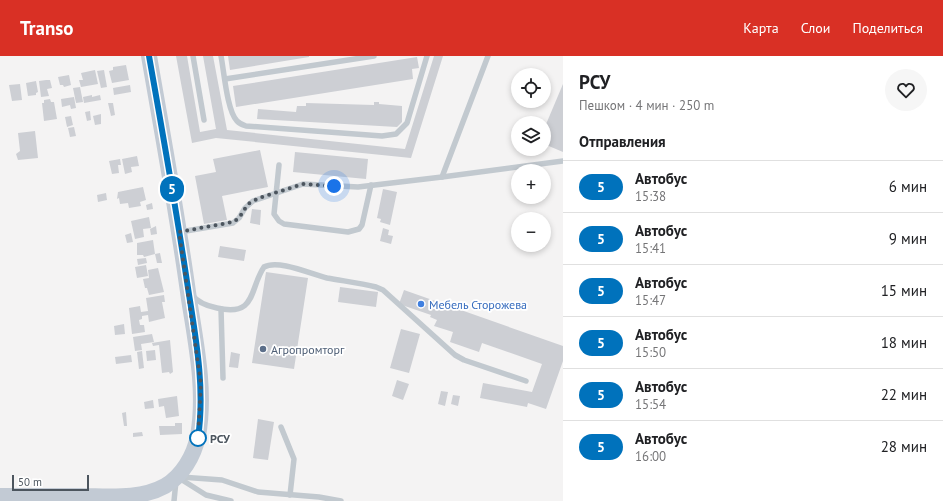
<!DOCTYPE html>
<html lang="ru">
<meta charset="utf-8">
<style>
body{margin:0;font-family:"PT Sans",sans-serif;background:#f6f6f6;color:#202124;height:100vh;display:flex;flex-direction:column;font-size:15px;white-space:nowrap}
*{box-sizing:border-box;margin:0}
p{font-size:13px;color:#757577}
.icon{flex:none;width:22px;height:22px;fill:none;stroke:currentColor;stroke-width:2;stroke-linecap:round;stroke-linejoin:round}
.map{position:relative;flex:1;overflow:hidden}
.drawer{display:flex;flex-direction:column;background:#fff;width:380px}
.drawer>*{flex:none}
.badge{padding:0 8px;border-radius:13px;font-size:14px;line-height:26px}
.buttons{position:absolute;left:511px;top:12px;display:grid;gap:8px}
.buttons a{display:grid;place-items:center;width:40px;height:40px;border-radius:50%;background:#fff;box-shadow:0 2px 6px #0003;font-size:20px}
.scale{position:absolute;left:12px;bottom:10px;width:77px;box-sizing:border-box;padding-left:4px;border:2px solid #4c555e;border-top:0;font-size:11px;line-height:14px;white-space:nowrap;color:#4c555e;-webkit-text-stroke:3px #fff;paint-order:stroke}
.you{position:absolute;width:20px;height:20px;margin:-10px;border:3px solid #fff;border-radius:50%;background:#1a73e8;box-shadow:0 0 0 6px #1a73e833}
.map>.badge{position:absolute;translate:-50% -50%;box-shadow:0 0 0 2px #fff}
h2{padding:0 16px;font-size:15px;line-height:36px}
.round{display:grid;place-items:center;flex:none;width:42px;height:42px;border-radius:21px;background:#f6f6f6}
.head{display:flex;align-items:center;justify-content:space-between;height:68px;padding:0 16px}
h1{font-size:19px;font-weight:800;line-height:30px}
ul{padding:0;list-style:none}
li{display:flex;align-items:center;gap:12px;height:52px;padding:0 16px;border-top:1px solid #e0e0e0}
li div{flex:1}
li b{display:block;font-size:15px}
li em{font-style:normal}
li .badge{min-width:44px;font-weight:700;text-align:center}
header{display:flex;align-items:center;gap:24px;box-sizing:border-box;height:56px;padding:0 20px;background:#d93025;color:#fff}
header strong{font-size:19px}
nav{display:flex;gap:22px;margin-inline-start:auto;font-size:14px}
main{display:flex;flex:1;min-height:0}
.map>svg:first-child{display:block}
.building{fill:#cdcfd4}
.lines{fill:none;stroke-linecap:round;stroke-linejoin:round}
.lane{stroke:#c2c9cf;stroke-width:5.5}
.secondary{stroke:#c2cad4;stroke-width:16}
.line-casing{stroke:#fff;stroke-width:9}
.line{stroke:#0072bc;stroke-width:6}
.walk{stroke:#4c555e;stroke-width:4;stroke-dasharray:0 7.2}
.shop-dot{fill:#3f7fe0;stroke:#fff;stroke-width:1.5}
.service-dot{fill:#5c6f8a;stroke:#fff;stroke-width:1.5}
.stop-dot{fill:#fff;stroke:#0072bc;stroke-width:2}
.labels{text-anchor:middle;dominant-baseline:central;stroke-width:3.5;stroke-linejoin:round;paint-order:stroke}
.shop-label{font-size:12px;fill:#366cbe;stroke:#fff;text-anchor:start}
.service-label{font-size:12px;fill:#4e5e75;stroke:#fff;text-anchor:start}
.stop-label{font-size:12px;font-weight:bold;fill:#4c555e;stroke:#fff;text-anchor:start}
</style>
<header>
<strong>Transo</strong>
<nav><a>Карта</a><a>Слои</a><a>Поделиться</a></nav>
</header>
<main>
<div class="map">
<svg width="563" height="445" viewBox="0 0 563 445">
<rect width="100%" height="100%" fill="#f4f3f3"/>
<g class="building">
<path d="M176,0H187L200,76L216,73L203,0H213L227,74L405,93L434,0H443L411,102L216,82L192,87Z"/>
<path d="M228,0H309V1L230,14Z"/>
<path d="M417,1L419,12L412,13L413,23L236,51L233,30Z"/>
<path d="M126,9L129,24L112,27L109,15L113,14V11Z"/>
<path d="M95,14L98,28L81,31L79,24H83L81,17Z"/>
<path d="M104,14L107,31L101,32L97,15Z"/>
<path d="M69,19L71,29L64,31L63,29H60L58,21Z"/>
<path d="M46,24H50L52,32L47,33L49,40L41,41L39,25Z"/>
<path d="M36,25L38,36L36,37V39L28,40L26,27Z"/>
<path d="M20,28L22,44L12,45L9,29Z"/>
<path d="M563,28V96L544,88V73Z"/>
<path d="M130,29L131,36L114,39L113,32Z"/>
<path d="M80,31L83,46L76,47L73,32Z"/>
<path d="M92,39V41L100,39L101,44L84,47L83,41Z"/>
<path d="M74,41L76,52L71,53L70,49L62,51L61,43Z"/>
<path d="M50,43L51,46H54L57,63L44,65L42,47H44V44Z"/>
<path d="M374,46H379V48L402,50V66L397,71L257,63L258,53L296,56L297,50H306V47L374,49Z"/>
<path d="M108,47H113L115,59L111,60Z"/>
<path d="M90,55L91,64L87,65L85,56Z"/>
<path d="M101,58V68L95,69L93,60Z"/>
<path d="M71,60L73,69L67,71L65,61Z"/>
<path d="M74,71L76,80L70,81L68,72Z"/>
<path d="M35,75L38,102L18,104L16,98L20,95L18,77Z"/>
<path d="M260,94L268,131L222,140L227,164L204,168L195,120L216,116L213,103Z"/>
<path d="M295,96L368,103L366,123L293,116Z"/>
<path d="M137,100L139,110L131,111L132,116L125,118L122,103Z"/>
<path d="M120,103L121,109H118L119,117L112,118L109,105Z"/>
<path d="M143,131L146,144L140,146L141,150L129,152L128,147L120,148L119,142L117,143L118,136Z"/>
<path d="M383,133L397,136L390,169L380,166L381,163L377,162Z"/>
<path d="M106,137L107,144L98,146L97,139Z"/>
<path d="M152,147L153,153L147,154L146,149Z"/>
<path d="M252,153L261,154L260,169L250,167Z"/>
<path d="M149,161L151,172L143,173L144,181L135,183L131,165Z"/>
<path d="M156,170L157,178L151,179L150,173Z"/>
<path d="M383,172L389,174L388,179L393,180L391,188L380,185Z"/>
<path d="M131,177L133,186L127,187L125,179Z"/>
<path d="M153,184L155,198L144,201L143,199H137V187Z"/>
<path d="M220,190L246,194L244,205L218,201Z"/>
<path d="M160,197L162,207H157L155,198Z"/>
<path d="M146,202L147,207L138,209L137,203Z"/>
<path d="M146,209L148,220L137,222L135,211Z"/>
<path d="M158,212L164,236L149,239L147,232H145L143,223L149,222L148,214Z"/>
<path d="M266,216L308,222L294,313L252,307Z"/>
<path d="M340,231L378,236L376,251L338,246Z"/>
<path d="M404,234L563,290V305L546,353L528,347L527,351L480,342L483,327L532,336L542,308L482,287L479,296L450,286L453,276L434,270L437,264L430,261L431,259L399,248Z"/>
<path d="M164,239L165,246H162L165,262L149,266L148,259L142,260V263L139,264L140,269H144L145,276L132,278L129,252L140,250L141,256L148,255L146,242Z"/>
<path d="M124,268L125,278L115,279L114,270Z"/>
<path d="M401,273L420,278L409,317L390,312Z"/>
<path d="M152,278L154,286L141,288L142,294L135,295L133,281Z"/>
<path d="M170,284L173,316L170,318L169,316L162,317L159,289L153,290L152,287Z"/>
<path d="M155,294L156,304L147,305L146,295Z"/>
<path d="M142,295L144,312L139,313L137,296Z"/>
<path d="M231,296L240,298L238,312L229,311Z"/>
<path d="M131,299L132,306L116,308L115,301Z"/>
<path d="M397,324L409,328L403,344L392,340Z"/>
<path d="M441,335L448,336L445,350L438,348Z"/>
<path d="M453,339L460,340L458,350L451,348Z"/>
<path d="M177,340L179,360L166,362L164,350L159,351L158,343Z"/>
<path d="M153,344L154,352L145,353L144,346Z"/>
<path d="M126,356L127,370H124L122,357Z"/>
<path d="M258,363L274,366L268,404L253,402Z"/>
<path d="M175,367H182V378L160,379L159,370H175Z"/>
<path d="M142,376L143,380L133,381V377Z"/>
</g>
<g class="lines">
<g class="lane">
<path d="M193,0L204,64"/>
<path d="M221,0C224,15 227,55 237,65C240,68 243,69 246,70L382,80L396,78L407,67L427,0"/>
<path d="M225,23L374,0"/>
<path d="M279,109L274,158L279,165L284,168L348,176L359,173L362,169L371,129"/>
<path d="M442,121L563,105"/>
<path d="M180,176L233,167L239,162L245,152L253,145L303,128L358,131L442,121L488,0"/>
<path d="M192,239C198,247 207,250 217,252C257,261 249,233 264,211C278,203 311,218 327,222C343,225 360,227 376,231L383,234L455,299L464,304L526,325"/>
<path d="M221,253L223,322"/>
<path d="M281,371L294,403L290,439"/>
<path d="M181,421L222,424L258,436L319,441L341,445"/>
<path d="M179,422L206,439L231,445"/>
<path d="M174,445L176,425"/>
</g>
<path class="secondary" d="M0,440C27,440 53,440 80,440C107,440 140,444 165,430C182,420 194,400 198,380C206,335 196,288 189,243C178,162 163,81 149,0"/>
</g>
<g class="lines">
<g class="line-casing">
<path id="line" d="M149,0C162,73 175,146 186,219C194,273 206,328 198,382"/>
</g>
<use href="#line" class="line"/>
<path class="walk" d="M198,382L201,328L179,176L233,166L239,162L248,148L259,142L303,128L334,130"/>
</g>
<circle class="shop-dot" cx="421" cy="248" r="4"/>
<circle class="service-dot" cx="263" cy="293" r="4"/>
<circle class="stop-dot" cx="198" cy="382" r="8"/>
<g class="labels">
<g class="shop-label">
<text x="429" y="248">Мебель Сторожева</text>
</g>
<g class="service-label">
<text x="271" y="293">Агропромторг</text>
</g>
<g class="stop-label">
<text x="210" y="382">РСУ</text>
</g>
</g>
</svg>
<div class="buttons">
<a><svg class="icon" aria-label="locate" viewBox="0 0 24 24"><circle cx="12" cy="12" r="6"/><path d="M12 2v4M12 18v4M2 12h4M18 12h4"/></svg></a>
<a><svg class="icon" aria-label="layers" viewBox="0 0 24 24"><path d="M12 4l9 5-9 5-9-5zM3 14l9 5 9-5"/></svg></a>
<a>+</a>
<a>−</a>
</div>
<div class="scale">50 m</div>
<div class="you" style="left:334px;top:130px"></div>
<b class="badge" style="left:172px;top:133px;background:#0072bc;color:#fff">5</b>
</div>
<section class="drawer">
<div class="head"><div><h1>РСУ</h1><p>Пешком · 4 мин · 250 m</p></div><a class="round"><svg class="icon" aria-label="heart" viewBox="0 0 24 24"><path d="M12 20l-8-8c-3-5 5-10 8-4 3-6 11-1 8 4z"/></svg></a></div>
<h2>Отправления</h2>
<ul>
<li><span class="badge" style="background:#0072bc;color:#fff">5</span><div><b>Автобус</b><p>15:38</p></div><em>6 мин</em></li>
<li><span class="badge" style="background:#0072bc;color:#fff">5</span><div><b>Автобус</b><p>15:41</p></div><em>9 мин</em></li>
<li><span class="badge" style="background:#0072bc;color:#fff">5</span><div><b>Автобус</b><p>15:47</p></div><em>15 мин</em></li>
<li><span class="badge" style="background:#0072bc;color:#fff">5</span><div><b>Автобус</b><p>15:50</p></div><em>18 мин</em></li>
<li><span class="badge" style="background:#0072bc;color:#fff">5</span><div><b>Автобус</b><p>15:54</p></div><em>22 мин</em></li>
<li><span class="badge" style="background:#0072bc;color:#fff">5</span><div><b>Автобус</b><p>16:00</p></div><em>28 мин</em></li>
</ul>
</section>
</main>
